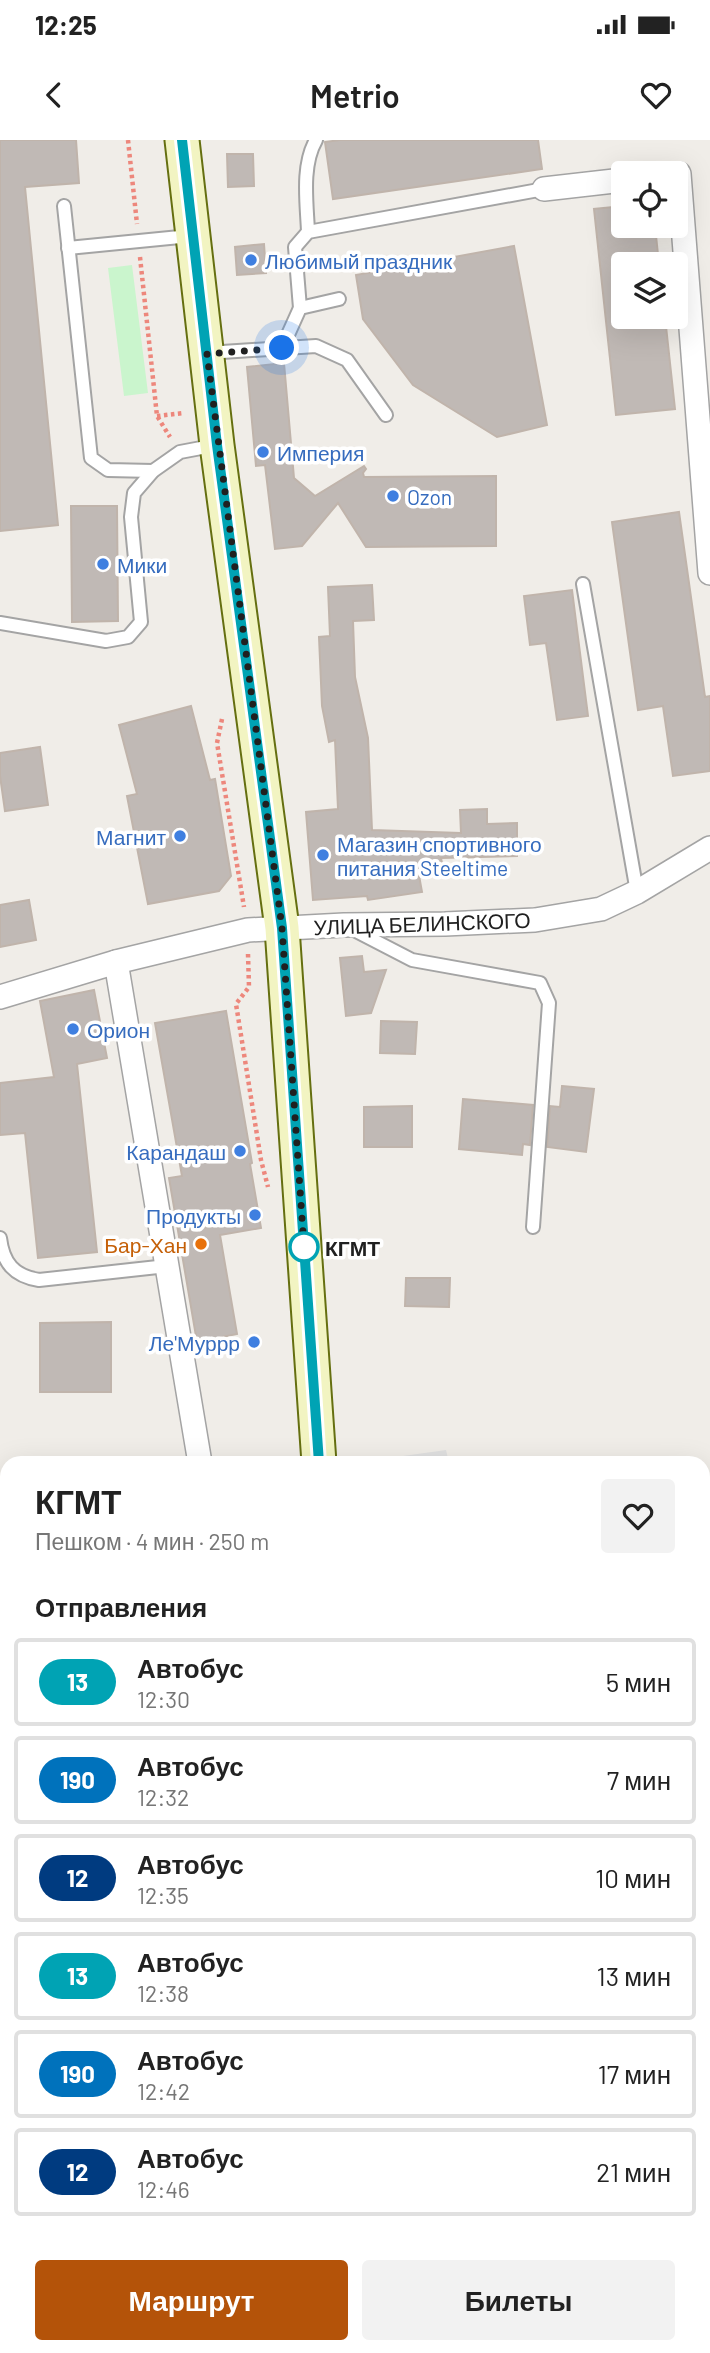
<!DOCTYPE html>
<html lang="ru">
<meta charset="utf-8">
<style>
body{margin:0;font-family:Barlow,sans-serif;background:#f2f2f2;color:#222;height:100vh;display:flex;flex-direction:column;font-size:26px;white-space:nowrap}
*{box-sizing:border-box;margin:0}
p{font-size:23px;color:#767676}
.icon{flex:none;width:38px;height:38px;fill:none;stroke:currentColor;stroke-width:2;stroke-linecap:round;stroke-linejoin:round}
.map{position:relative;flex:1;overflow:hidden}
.drawer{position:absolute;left:0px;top:1316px;width:710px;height:898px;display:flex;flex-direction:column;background:#fff;border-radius:21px 21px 0 0;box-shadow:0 7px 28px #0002}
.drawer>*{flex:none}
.badge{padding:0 14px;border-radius:23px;font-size:24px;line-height:46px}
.tools{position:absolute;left:611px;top:21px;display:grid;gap:14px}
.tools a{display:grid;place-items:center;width:77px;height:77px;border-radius:7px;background:#fff;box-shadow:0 7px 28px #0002;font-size:35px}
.you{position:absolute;width:35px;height:35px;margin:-18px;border:5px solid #fff;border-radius:50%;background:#1a73e8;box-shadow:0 0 0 10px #1a73e833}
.map>.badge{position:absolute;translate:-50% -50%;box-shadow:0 0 0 4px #fff}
h2{padding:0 35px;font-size:26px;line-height:63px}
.round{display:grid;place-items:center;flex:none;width:74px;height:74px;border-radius:7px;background:#f2f2f2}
.summary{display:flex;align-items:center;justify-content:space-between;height:119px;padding:0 35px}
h1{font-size:33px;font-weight:600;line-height:52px}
.cta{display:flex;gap:14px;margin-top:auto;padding:14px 35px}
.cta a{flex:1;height:80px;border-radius:7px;background:#b45309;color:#fff;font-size:28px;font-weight:600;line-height:80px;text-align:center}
.cta a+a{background:#f2f2f2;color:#222}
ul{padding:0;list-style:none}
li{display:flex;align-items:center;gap:21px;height:88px;margin:0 14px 10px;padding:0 21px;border:4px solid #e0e0e0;border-radius:7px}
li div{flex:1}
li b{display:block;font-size:26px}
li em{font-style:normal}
li .badge{min-width:77px;font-weight:700;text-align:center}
.status{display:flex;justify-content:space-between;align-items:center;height:49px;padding:0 35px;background:#fff;direction:ltr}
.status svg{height:19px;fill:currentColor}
header{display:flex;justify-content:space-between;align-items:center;height:91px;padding:0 35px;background:#fff;font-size:32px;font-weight:600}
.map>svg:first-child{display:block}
.education{fill:#fcfce4}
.forest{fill:#adcba1}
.park{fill:#caf5cd}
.parking{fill:#e0e0e0}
.building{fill:#c0b9b5;stroke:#c0b4ab;stroke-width:2}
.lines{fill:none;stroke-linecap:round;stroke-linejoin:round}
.lane-casing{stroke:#a4a4a4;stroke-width:16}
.street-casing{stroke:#a4a4a4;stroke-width:26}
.secondary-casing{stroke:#656f10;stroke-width:37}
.path{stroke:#ed877c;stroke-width:4.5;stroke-dasharray:3.5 3.5;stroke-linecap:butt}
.lane{stroke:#fff;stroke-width:12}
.street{stroke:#fff;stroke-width:23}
.secondary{stroke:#f2f4c2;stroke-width:33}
.line-casing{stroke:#fff;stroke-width:16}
.line{stroke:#00a3b4;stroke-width:10}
.walk{stroke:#202020;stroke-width:7;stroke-dasharray:0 12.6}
.shop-dot{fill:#3f7fe0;stroke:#fff;stroke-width:2.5}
.food-dot{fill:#e8710a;stroke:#fff;stroke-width:2.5}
.stop-dot{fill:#fff;stroke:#00a3b4;stroke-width:3.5}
.labels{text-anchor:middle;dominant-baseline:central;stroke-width:7;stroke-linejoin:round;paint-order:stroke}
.shop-label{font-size:21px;fill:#366cbe;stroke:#fff;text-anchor:start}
.street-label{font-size:21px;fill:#202020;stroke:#fff}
.food-label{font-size:21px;fill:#c56008;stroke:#fff;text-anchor:end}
.stop-label{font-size:21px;font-weight:bold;fill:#202020;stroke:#fff;text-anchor:start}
</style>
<div class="status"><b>12:25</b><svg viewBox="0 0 49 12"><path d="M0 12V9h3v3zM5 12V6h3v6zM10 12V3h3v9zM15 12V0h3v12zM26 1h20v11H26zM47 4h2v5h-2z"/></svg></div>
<header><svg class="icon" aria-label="back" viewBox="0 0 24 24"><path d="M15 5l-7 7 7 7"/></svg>Metrio<svg class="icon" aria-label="heart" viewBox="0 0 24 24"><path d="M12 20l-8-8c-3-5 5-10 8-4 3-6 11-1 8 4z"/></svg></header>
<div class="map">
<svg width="710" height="2213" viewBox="0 0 710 2213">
<rect width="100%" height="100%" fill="#f0ede8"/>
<path class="education" d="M0,1542L7,1552V1618L0,1623Z"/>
<path class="forest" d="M7,1717V1956L0,1957V1721Z"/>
<path class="park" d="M132,125L148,253L124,256L108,128Z"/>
<path class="parking" d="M446,1310L449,1323H353Z"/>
<g class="building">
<path d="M0,0H76L79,43L25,47L58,385L0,391Z"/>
<path d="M340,0H538L542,29L333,59L325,2Z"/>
<path d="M227,14H253L254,46L228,47Z"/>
<path d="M623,66V86H655L659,124H623V177H665L675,269L616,275L594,69Z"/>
<path d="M264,104L266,133L237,135L235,107Z"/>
<path d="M514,106L547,285L497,297L413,245L363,179L356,135Z"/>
<path d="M284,223L294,338L315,356L364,326L366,329L363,333L364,337L496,336V406L366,407L338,363L302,406L275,409L265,325L256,326L247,227Z"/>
<path d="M71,366H117L118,481L72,482Z"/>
<path d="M679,372L705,557L710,556V631L673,636L663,566L638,570L612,382Z"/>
<path d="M372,445L374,480L353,481L355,537L368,598L372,690L461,693L460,670L487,669V684L517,683V716L441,718L442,723L418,730L422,752L368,760L367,756L313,760L306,672L338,669L335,600L329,602L322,566L319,497L330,496L328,447Z"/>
<path d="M572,450L588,576L557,580L546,503L530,505L524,456Z"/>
<path d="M191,566L210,640L215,639L231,736L219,751L148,764L127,656L137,654L119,585Z"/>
<path d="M40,607L48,665L5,671L0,636V613Z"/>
<path d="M29,760L36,800L0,807V765Z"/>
<path d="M362,816L364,832L386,830L371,873L346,876L340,818Z"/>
<path d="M94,850L107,918L77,924L97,1112L38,1118L25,993L0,995V943L54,937L40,861Z"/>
<path d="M226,871L252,1023L250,1024L261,1088L220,1095L237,1194L197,1202L169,1038L182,1036L155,883Z"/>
<path d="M381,881L417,882L415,914L380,913Z"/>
<path d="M562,946L594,949L586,1012L547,1007L550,966L560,967Z"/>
<path d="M463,959L533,965L530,1005L523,1004L522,1015L459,1009Z"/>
<path d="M412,966V1007H364V967Z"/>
<path d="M406,1138H450L449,1167L405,1166Z"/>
<path d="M111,1182V1252H40V1183Z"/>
</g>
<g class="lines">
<g class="lane-casing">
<g id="lane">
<path d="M64,66L91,318L108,330L153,331"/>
<path d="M308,92C307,64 301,26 316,0"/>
<path d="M68,108L190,96"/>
<path d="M300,168L295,107L308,92L544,49"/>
<path d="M282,208L300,168L339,159"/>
<path d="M207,213L316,206L347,220L386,275"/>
<path d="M583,444L637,752"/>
<path d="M0,483L106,501L128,497L141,482L131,377L134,353L153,331L180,312L217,305"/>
<path d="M354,790L412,820L540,843L549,863L533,1087"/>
<path d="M0,1098C3,1123 14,1136 39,1140L167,1126"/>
<path d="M704,2151L710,2152"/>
</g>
</g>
<g class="street-casing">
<g id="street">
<path d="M676,35L679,34L710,433"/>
<path d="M544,49L623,40"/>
<path d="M116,822L200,1323"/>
<path d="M0,857L116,822L248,790L344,785L445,784L535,780L601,769L637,752L710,708"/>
<path d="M704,1777L710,1764"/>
<path d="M432,2213L436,2207"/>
</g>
</g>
<g class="secondary-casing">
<g id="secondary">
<path d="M182,0L217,305L282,788L319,1323"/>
<path d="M357,2213L358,2207"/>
</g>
</g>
<g class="path">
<path d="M128,0L137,84"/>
<path d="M140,117L157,276L170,297"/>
<path d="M157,276L184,273"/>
<path d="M222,579L217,603L244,767"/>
<path d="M248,814L249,847L236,864L261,1020L268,1047"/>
<path d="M704,1836L710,1823"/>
</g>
<use href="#lane" class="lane"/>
<use href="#street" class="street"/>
<use href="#secondary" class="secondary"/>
</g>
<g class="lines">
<g class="line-casing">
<path id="line" d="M182,0L217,305L282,788L319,1323"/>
</g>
<use href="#line" class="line"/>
<path class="walk" d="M282,208L207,214L282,788L304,1107"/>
</g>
<g class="shop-dot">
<circle cx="251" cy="120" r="7"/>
<circle cx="263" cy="312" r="7"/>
<circle cx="393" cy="356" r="7"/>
<circle cx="103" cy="424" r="7"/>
<circle cx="180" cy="696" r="7"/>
<circle cx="323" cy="715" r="7"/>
<circle cx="73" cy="889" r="7"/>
<circle cx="240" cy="1011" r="7"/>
<circle cx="255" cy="1075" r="7"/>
<circle cx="254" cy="1202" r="7"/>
</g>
<circle class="food-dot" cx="201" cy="1104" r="7"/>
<circle class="stop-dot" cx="304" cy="1107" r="14"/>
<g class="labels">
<g class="shop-label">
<text x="265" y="120">Любимый праздник</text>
<text x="277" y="312">Империя</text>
<text x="407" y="356">Ozon</text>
<text x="117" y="424">Мики</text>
<text x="166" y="696" text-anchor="end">Магнит</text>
<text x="337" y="703">Магазин спортивного<tspan x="337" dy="24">питания Steeltime</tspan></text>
<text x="87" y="889">Орион</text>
<text x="226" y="1011" text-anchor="end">Карандаш</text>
<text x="241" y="1075" text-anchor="end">Продукты</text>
<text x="240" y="1202" text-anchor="end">Ле'Муррр</text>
</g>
<g class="street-label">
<text transform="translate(422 783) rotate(-2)">УЛИЦА БЕЛИНСКОГО</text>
</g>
<g class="food-label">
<text x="187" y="1104">Бар-Хан</text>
</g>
<g class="stop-label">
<text x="325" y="1107">КГМТ</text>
</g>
</g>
</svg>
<div class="tools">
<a><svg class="icon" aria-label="locate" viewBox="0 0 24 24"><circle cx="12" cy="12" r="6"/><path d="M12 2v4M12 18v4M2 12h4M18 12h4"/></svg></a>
<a><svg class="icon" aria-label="layers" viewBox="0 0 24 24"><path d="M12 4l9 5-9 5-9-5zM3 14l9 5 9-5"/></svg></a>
</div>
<div class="you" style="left:282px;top:208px"></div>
<section class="drawer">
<div class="summary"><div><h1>КГМТ</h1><p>Пешком · 4 мин · 250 m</p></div><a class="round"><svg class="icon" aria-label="heart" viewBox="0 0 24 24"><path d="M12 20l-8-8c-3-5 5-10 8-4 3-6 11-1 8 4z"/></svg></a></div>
<h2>Отправления</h2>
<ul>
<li><span class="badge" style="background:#00a3b4;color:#fff">13</span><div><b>Автобус</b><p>12:30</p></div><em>5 мин</em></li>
<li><span class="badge" style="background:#0072bc;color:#fff">190</span><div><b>Автобус</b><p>12:32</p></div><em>7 мин</em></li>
<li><span class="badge" style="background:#003b80;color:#fff">12</span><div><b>Автобус</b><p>12:35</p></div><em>10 мин</em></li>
<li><span class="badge" style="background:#00a3b4;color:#fff">13</span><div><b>Автобус</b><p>12:38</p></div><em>13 мин</em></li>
<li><span class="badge" style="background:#0072bc;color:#fff">190</span><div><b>Автобус</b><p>12:42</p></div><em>17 мин</em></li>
<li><span class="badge" style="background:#003b80;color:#fff">12</span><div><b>Автобус</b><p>12:46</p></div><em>21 мин</em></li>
</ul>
<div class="cta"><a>Маршрут</a><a>Билеты</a></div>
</section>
</div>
